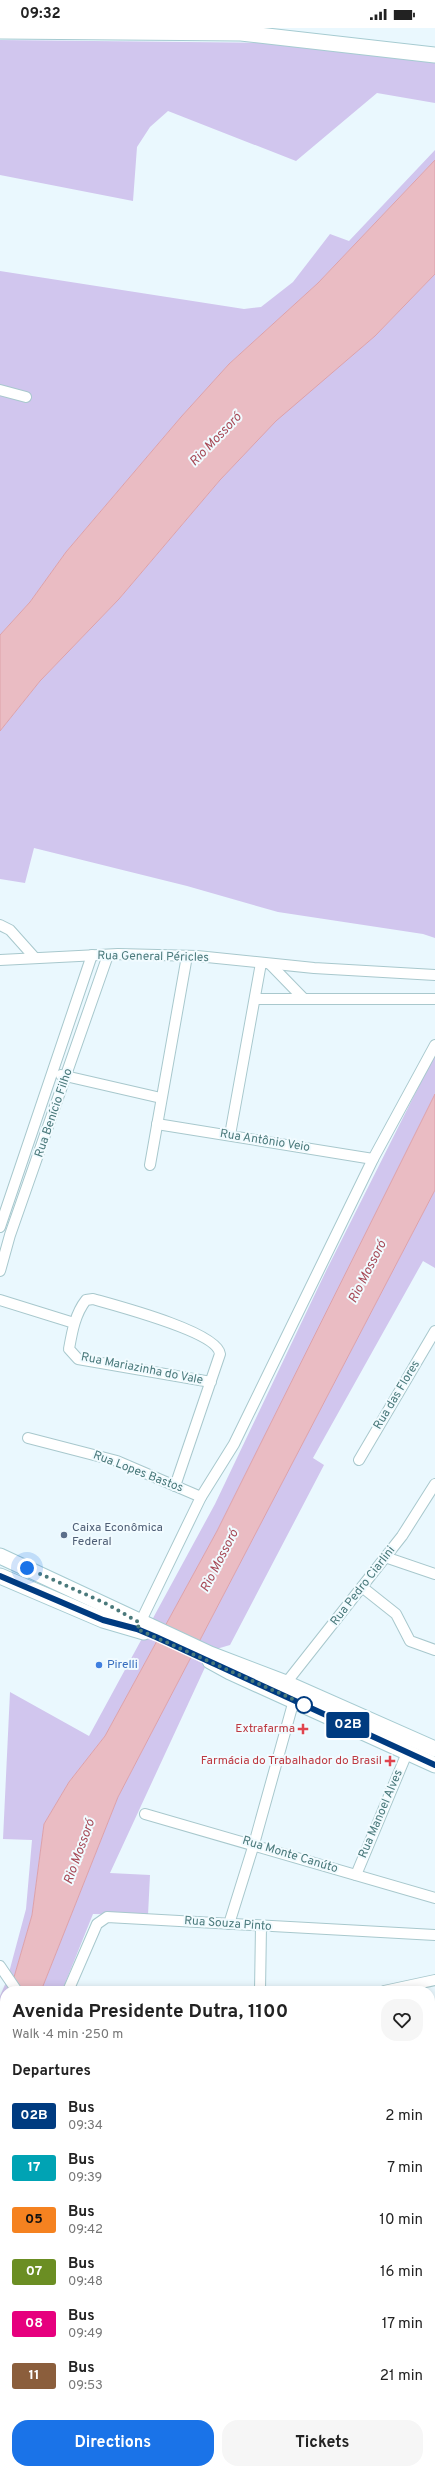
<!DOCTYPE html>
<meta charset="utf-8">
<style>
body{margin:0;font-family:Overpass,sans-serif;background:#f6f6f6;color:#222;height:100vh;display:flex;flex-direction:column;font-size:15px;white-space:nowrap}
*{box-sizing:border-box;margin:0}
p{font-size:13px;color:#767676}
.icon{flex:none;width:22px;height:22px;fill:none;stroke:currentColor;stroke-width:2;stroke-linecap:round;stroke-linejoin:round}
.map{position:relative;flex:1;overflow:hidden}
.details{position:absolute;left:0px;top:1958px;width:435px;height:488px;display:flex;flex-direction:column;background:#fff;border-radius:16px 16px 0 0;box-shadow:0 2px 10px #0003}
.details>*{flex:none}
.badge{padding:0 8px;border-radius:3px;font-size:14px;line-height:26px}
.you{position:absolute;width:20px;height:20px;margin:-10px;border:3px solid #fff;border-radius:50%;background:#1a73e8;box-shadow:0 0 0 6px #1a73e833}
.map>.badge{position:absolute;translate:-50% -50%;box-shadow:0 0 0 2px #fff}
h2{padding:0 12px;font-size:15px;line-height:36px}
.round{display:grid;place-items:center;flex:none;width:42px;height:42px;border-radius:16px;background:#f6f6f6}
.overview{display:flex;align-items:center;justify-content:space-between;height:68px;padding:0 12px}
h1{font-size:19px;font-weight:700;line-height:30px}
.primary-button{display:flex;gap:8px;margin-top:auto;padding:8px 12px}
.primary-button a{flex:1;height:46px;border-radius:16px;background:#1a73e8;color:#fff;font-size:16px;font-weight:700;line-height:46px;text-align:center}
.primary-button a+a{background:#f6f6f6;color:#222}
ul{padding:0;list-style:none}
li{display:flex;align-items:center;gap:12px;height:52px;padding:0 12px}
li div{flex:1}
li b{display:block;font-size:15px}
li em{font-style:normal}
li .badge{min-width:44px;font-weight:700;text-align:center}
.status{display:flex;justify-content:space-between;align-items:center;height:28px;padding:0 20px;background:#fff;direction:ltr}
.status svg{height:11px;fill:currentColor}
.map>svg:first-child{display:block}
.green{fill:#d1c6ee}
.water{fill:#eabcc3;stroke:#dda1aa}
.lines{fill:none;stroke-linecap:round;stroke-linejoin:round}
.minor-casing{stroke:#a8c8cd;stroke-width:12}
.secondary-casing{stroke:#a6cbd1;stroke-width:17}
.minor{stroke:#fff;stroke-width:10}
.secondary{stroke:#fff;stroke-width:15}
.line-casing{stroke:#fff;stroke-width:9}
.line{stroke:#003b80;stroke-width:6}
.walk{stroke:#4a797b;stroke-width:4;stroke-dasharray:0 7.2}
.service-dot{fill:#5c6f8a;stroke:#f1fbff;stroke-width:1.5}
.shop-dot{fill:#3f7fe0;stroke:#f1fbff;stroke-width:1.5}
.stop-dot{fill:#fff;stroke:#003b80;stroke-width:2}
.health-dot{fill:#e0444e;stroke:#f1fbff;stroke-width:1.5}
.labels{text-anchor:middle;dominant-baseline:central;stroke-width:4;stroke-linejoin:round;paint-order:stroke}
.street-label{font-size:12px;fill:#4a797b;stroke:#f1fbff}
.service-label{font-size:12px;fill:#4e5e75;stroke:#f1fbff;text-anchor:start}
.shop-label{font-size:12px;fill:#366cbe;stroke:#f1fbff;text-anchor:start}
.health-label{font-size:12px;fill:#be3a42;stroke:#f1fbff;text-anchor:end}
.water-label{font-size:13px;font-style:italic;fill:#a74a57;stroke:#f1fbff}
</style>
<div class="status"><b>09:32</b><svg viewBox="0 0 49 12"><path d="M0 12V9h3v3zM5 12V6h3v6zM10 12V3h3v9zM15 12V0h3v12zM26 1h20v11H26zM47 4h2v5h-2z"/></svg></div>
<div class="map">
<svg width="435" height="2446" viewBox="0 0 435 2446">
<rect width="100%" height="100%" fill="#eaf8fe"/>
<g class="green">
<path d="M0,12L272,15L435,35V75L377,65L296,133L168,83L150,99L137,119L133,173L0,147Z"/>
<path d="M435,122V132L318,255L229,336L181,389L66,524L30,574L0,607V243L244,281L261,279L293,254L330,206L349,213Z"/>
<path d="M435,246V910L423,906L278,884L187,858L34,820L25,855L0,851V703L40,653L119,571L220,452L276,392L375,308Z"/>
<path d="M435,1026V1066L217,1503L105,1708L69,1754L44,1796L32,1887L10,1963H5V1979L0,1996V1968L7,1952L26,1881L32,1812L3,1811L10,1664L89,1708L215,1476L327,1241Z"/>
<path d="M435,1162V1240L423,1233L313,1430L324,1437L230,1617L213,1622L110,1845L150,1847L148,1887L93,1886L62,1963H41L118,1769Z"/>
<path d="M5,2052V2441H59V2446H0V2064Z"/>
</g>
<g class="water">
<path d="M435,132V246L375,308L276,393L220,452L119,571L40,653L0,703V607L30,574L66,524L181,389L229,336L318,255Z"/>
<path d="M435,1066V1162L118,1769L41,1963H10L32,1887L44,1796L69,1754L105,1708L217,1503Z"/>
<path d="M5,1979V2052L0,2064V1996Z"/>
</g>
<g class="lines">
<g class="minor-casing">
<g id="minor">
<path d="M0,362L26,369"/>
<path d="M0,897L10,902L35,930"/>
<path d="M0,932L118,926L197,928L314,940L435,947"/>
<path d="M270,936L304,971"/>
<path d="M256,971H435"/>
<path d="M61,1047L161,1070"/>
<path d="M157,1096L373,1131"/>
<path d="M230,1107L261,935"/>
<path d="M150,1137L187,928"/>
<path d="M0,1199L92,927"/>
<path d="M0,1243L10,1207L108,927"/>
<path d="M0,1272L74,1295"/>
<path d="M28,1410L117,1433L201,1469"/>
<path d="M359,1432L435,1303"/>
<path d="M175,1458L220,1326C218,1304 114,1277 93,1271L86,1272C75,1286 72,1304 69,1321L78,1331L211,1354"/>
<path d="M385,1529L435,1546"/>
<path d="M362,1559L396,1586L410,1613L435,1622"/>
<path d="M138,1599L201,1469L234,1416L373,1131L435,1017"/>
<path d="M286,1655L402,1508L435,1456"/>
<path d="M145,1786L435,1870"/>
<path d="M356,1847L407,1725"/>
<path d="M229,1896L254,1816L294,1672"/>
<path d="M0,1938L17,1963"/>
<path d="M68,1963L97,1896L107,1889L435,1907"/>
<path d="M260,1963L261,1898"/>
<path d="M384,1963L435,1952"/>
<path d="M430,2034H435"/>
<path d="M430,2118H435"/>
<path d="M430,2191L435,2192"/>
<path d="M430,2314H435"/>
<path d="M430,2324H435"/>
<path d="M243,2441L244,2446"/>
<path d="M404,2446V2441"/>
<path d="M415,2446L416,2441"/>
</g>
</g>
<g class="secondary-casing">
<g id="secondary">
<path d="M0,3L241,5L435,27"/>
<path d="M0,1528L210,1626L286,1655L435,1721"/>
<path d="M0,1548L103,1592L144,1604"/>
<path d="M210,1633L230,1644L435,1737"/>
<path d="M0,2426H5"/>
<path d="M430,2426L435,2427"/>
</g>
</g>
<use href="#minor" class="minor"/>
<use href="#secondary" class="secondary"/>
</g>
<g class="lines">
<g class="line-casing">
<path id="line" d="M0,1548L103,1592L137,1601L156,1609L435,1737"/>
</g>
<use href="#line" class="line"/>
<path class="walk" d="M27,1540L107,1576L140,1595L137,1601L308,1678L304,1677"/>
</g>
<circle class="service-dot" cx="64" cy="1507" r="4"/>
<circle class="shop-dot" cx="99" cy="1637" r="4"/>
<circle class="stop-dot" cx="304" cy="1677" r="8"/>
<g class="health-dot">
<path d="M301 1695h4v4h4v4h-4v4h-4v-4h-4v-4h4z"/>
<path d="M388 1727h4v4h4v4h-4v4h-4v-4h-4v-4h4z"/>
</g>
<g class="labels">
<g class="street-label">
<text transform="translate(153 929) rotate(1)">Rua General Péricles</text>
<text transform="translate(54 1085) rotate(-71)">Rua Benício Filho</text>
<text transform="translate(265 1113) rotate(9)">Rua Antônio Veio</text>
<text transform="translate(142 1341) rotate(11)">Rua Mariazinha do Vale</text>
<text transform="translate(397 1367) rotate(-59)">Rua das Flores</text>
<text transform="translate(138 1444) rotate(21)">Rua Lopes Bastos</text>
<text transform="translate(363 1558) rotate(-52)">Rua Pedro Ciarlini</text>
<text transform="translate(381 1786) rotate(-67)">Rua Manoel Alves</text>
<text transform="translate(290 1827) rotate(17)">Rua Monte Canúto</text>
<text transform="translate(228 1896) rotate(4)">Rua Souza Pinto</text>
</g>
<g class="service-label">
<text x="72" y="1500">Caixa Econômica<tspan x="72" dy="14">Federal</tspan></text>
</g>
<g class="shop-label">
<text x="107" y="1637">Pirelli</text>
</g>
<g class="health-label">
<text x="295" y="1701">Extrafarma</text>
<text x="382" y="1733">Farmácia do Trabalhador do Brasil</text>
</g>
<g class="water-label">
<text transform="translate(216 412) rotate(-46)">Rio Mossoró</text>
<text transform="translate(368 1244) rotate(-63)">Rio Mossoró</text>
<text transform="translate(220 1533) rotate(-63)">Rio Mossoró</text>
<text transform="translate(80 1824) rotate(-70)">Rio Mossoró</text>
</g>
</g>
</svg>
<div class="you" style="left:27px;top:1540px"></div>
<b class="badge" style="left:348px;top:1697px;background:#003b80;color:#fff">02B</b>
<section class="details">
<div class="overview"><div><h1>Avenida Presidente Dutra, 1100</h1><p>Walk · 4 min · 250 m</p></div><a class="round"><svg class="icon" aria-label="heart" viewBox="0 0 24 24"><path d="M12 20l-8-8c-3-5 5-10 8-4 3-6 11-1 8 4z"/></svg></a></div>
<h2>Departures</h2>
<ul>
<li><span class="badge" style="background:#003b80;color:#fff">02B</span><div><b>Bus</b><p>09:34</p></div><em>2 min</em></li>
<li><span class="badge" style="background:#00a3b4;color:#fff">17</span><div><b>Bus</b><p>09:39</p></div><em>7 min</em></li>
<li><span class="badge" style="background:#f58220;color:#111">05</span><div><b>Bus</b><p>09:42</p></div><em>10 min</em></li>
<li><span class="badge" style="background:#6b8e23;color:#fff">07</span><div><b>Bus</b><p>09:48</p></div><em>16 min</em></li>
<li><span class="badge" style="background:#e6007e;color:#fff">08</span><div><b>Bus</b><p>09:49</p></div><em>17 min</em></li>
<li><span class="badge" style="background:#8b5e3c;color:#fff">11</span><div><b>Bus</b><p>09:53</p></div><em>21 min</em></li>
</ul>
<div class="primary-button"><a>Directions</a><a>Tickets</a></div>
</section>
</div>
